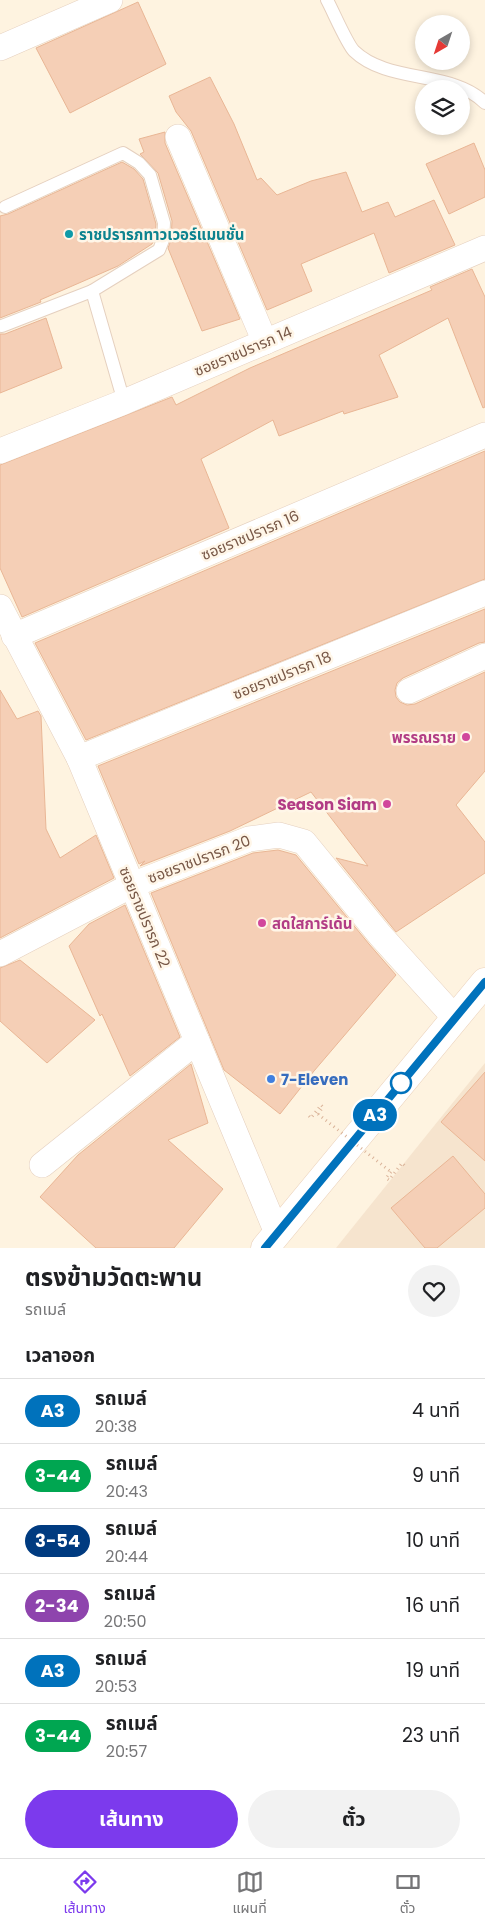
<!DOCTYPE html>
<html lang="th">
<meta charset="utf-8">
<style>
body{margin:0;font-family:Poppins,"Noto Sans Thai",sans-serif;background:#f2f2f2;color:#202124;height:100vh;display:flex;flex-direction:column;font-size:19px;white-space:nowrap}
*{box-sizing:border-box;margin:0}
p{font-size:16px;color:#757577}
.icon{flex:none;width:28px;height:28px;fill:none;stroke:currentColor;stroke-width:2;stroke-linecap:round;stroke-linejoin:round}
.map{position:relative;height:1248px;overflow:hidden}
.details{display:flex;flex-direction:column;background:#fff;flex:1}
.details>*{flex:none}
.badge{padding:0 10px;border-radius:16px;font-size:18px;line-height:32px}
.needle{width:32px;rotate:219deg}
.buttons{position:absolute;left:415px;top:15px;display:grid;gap:10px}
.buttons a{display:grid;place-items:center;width:55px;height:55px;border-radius:50%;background:#fff;box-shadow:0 2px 8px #0003;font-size:25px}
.map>.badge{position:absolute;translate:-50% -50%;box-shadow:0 0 0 2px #fff}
h2{padding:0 25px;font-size:19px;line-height:45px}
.round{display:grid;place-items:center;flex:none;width:52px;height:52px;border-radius:26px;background:#f2f2f2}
.head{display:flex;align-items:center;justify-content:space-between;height:85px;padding:0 25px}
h1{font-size:24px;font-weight:700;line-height:38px}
.cta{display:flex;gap:10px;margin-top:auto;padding:10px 25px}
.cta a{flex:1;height:58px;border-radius:30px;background:#7c3aed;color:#fff;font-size:20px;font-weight:700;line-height:58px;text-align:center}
.cta a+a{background:#f2f2f2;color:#202124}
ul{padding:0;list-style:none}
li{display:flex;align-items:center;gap:15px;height:65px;padding:0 25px;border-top:1px solid #e0e0e0}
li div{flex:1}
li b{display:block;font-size:19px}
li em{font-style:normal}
li .badge{min-width:55px;font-weight:700;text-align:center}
.menu{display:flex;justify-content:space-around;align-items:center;height:70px;border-top:1px solid #e0e0e0;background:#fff;font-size:14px;color:#757577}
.menu a{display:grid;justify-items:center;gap:2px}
.menu .active{color:#7c3aed}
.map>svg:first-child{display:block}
.residential{fill:#f6e4ce}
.building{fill:#f5cfb6;stroke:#e9b695}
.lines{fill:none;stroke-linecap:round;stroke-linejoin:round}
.service-casing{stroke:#e5d0bf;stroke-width:14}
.minor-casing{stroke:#e5d0bf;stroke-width:26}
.secondary-casing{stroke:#ead1bb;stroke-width:29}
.path{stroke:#dab399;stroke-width:3;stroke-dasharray:1 4;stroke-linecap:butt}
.service{stroke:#fff;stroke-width:12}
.minor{stroke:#fff;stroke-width:25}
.secondary{stroke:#fff;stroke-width:28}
.path-bridge{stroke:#dab399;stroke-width:3;stroke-dasharray:1 4;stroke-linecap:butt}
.line-casing{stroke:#fff;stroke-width:11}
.line{stroke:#0072bc;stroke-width:8}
.culture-dot{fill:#0f9aa8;stroke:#fff6e8;stroke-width:2}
.hotel-dot{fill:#d1479c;stroke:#fff6e8;stroke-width:2}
.shop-dot{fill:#3f7fe0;stroke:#fff6e8;stroke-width:2}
.stop-dot{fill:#fff;stroke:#0072bc;stroke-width:2.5}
.labels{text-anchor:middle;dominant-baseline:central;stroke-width:5;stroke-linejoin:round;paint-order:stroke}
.culture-label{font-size:15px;font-weight:bold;fill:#0d838f;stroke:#fff6e8;text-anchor:start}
.street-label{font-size:15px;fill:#775746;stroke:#fff6e8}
.hotel-label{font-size:15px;font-weight:bold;fill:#b23c85;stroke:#fff6e8;text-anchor:end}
.shop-label{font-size:15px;font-weight:bold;fill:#366cbe;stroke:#fff6e8;text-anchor:start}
</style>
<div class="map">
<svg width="485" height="1248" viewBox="0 0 485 1248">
<rect width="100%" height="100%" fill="#fef3e0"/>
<path class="residential" d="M485,1063V1248H336L438,1121Z"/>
<g class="building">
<path d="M138,2L166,64L70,113L36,48Z"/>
<path d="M210,77L234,124L257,180L261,178L277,195L311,181L346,172L362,212L388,202L395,217L434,200L455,245L389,273L374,233L301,264L312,291L267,310L191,131L176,112L169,96Z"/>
<path d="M165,132V143L240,319L202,331L168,248L171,240L172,221L158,173L140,154L144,152L139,139Z"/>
<path d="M474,143L485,170V197L449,214L426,164Z"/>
<path d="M122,162L134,169L143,179L156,224L155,238L152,244L118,266L40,300L41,302L0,318V216L8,214Z"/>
<path d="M472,269L485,297V407L483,408L448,318L379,355L398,397L344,414L343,411L279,436L273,420L201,459L229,528L22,617L0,568V465L172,397L176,405L250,368L432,290L430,287Z"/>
<path d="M46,318L62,368L0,393V334H5Z"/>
<path d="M485,451V579L86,740L35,643Z"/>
<path d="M485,609V642L479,643L403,678L397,683L395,690L396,697L400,702L407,705L415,704L485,672V771L456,805L485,842V873L396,932L336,858L368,866L311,792L230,831L140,866L145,861L139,864L98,766Z"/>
<path d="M0,690L17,719L38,711L41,716L46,829L60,858L96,835L114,878L0,938Z"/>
<path d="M278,850L296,855L369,944L396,975L314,1071L280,1114L224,1070L151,893L253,853Z"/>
<path d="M125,905L180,1037L130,1076L102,1014L100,1016L69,946L89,924Z"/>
<path d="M20,960L95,1020L47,1063L0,1021V968Z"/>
<path d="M191,1064L208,1123L168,1140L223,1189L174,1248H96L40,1197L78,1155Z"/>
<path d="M485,1072V1161L441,1122Z"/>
<path d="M453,1156L485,1194V1208L437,1248H425L391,1208Z"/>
</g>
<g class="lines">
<g class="service-casing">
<g id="service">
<path d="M327,0C333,11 347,44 354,51C388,84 453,70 485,103"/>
<path d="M5,207L123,153L139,163L150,175L164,223L163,240L159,250L92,291L124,402"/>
<path d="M2,326L92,291"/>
</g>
</g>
<g class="minor-casing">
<g id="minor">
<path d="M0,48L110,0"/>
<path d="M178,137L265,342"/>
<path d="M0,451L124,402L485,248"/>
<path d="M0,607L79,758L277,1233"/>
<path d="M14,636L485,435"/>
<path d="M409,691L485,656"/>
<path d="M79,758L485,593"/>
<path d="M0,954L132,885L249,839L279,835L304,842L380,935L455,1018"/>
<path d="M42,1165L197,1041"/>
</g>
</g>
<g class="secondary-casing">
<path id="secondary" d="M265,1248L485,982"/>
</g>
<g class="path">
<path d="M309,1116L311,1118L321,1105L323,1107L318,1114"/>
<path d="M391,1172L386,1178L389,1180L402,1163L405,1166"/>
</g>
<use href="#service" class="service"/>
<use href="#minor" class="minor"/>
<use href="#secondary" class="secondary"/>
<path class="path-bridge" d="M318,1114L391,1172"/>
</g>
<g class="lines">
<g class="line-casing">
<path id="line" d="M265,1248L485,982"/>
</g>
<use href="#line" class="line"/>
</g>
<circle class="culture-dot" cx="69" cy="234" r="5"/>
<g class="hotel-dot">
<circle cx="466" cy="737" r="5"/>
<circle cx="387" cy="804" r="5"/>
<circle cx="262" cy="923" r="5"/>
</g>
<circle class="shop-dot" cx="271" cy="1079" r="5"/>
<circle class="stop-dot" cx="401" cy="1083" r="10"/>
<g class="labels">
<g class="culture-label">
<text x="79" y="234">ราชปรารภทาวเวอร์แมนชั่น</text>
</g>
<g class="street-label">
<text transform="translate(243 351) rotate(-23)">ซอยราชปรารภ 14</text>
<text transform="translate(250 535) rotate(-23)">ซอยราชปรารภ 16</text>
<text transform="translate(282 675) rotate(-22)">ซอยราชปรารภ 18</text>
<text transform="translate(199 859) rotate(-21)">ซอยราชปรารภ 20</text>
<text transform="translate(145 917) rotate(67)">ซอยราชปรารภ 22</text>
</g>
<g class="hotel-label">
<text x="456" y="737">พรรณราย</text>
<text x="377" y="804">Season Siam</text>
<text x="272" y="923" text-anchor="start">สดใสการ์เด้น</text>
</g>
<g class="shop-label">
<text x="281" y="1079">7-Eleven</text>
</g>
</g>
</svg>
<div class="buttons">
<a><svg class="needle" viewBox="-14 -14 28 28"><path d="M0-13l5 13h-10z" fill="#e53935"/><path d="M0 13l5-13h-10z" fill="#757577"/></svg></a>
<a><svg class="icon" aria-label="layers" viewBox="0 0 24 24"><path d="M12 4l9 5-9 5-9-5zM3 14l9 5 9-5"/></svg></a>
</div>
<b class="badge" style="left:375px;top:1115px;background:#0072bc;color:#fff">A3</b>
</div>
<section class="details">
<div class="head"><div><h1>ตรงข้ามวัดตะพาน</h1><p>รถเมล์</p></div><a class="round"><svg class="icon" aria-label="heart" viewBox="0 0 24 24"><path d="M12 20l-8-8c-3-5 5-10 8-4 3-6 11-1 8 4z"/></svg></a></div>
<h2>เวลาออก</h2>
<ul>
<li><span class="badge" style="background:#0072bc;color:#fff">A3</span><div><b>รถเมล์</b><p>20:38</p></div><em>4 นาที</em></li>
<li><span class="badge" style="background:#00a651;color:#fff">3-44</span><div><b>รถเมล์</b><p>20:43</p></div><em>9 นาที</em></li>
<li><span class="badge" style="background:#003b80;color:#fff">3-54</span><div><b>รถเมล์</b><p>20:44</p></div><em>10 นาที</em></li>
<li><span class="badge" style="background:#8e44ad;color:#fff">2-34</span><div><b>รถเมล์</b><p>20:50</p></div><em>16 นาที</em></li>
<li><span class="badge" style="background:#0072bc;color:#fff">A3</span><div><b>รถเมล์</b><p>20:53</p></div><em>19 นาที</em></li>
<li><span class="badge" style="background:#00a651;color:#fff">3-44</span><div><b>รถเมล์</b><p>20:57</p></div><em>23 นาที</em></li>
</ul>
<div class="cta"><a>เส้นทาง</a><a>ตั๋ว</a></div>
</section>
<nav class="menu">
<a class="active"><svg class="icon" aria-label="directions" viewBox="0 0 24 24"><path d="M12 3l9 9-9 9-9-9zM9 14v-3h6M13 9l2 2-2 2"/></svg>เส้นทาง</a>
<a><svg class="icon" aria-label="map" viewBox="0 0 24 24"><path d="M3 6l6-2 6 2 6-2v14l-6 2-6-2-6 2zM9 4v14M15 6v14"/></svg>แผนที่</a>
<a><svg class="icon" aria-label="tickets" viewBox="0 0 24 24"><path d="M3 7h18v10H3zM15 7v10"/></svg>ตั๋ว</a>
</nav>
